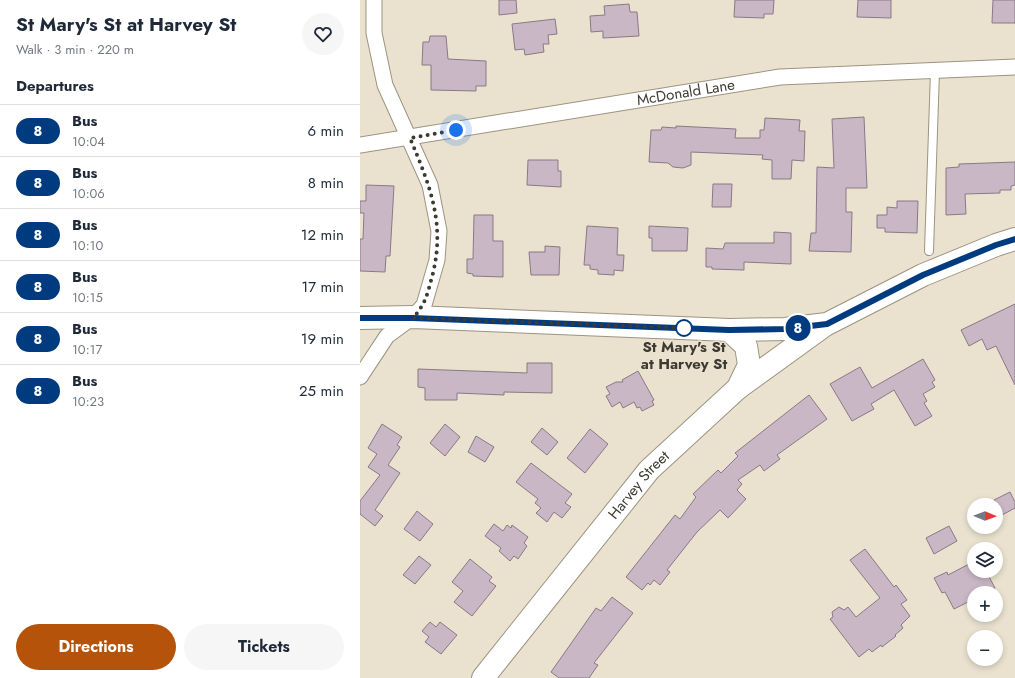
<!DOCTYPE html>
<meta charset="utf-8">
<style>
body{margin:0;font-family:Jost,sans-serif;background:#f6f6f7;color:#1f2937;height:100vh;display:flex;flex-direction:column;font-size:15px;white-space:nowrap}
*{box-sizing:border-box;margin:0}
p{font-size:13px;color:#747a83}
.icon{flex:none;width:22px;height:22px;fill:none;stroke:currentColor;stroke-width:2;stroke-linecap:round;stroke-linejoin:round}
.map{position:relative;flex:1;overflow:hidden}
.details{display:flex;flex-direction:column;background:#fff;width:360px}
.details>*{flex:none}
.badge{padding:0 8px;border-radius:13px;font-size:14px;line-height:26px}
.needle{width:26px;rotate:91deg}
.buttons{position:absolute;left:607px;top:498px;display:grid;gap:8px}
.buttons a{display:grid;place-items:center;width:36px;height:36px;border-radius:50%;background:#fff;box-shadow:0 2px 6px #0003;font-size:20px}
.you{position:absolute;width:20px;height:20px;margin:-10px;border:3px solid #fff;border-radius:50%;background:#1a73e8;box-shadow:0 0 0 6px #1a73e833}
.map>.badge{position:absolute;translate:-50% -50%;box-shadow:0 0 0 2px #fff}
h2{padding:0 16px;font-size:15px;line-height:36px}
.round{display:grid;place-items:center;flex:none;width:42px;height:42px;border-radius:21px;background:#f6f6f7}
.summary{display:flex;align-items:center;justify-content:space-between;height:68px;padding:0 16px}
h1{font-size:19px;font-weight:700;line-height:30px}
.action{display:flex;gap:8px;margin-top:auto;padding:8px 16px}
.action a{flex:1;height:46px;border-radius:24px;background:#b45309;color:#fff;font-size:16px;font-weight:700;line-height:46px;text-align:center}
.action a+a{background:#f6f6f7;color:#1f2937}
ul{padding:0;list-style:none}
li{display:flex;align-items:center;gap:12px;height:52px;padding:0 16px;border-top:1px solid #e0e1e3}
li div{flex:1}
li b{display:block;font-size:15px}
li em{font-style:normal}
li .badge{min-width:44px;font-weight:700;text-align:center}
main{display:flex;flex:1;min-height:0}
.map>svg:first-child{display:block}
.building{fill:#c9b7c5;stroke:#897986}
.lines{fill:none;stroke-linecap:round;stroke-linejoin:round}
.lane-casing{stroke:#9b9481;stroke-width:10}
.street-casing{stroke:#9b9481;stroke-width:17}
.secondary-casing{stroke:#9b9481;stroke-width:24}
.lane{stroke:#fff;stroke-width:8}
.street{stroke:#fff;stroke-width:15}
.secondary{stroke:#fff;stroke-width:22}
.line-casing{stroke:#fff;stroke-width:9}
.line{stroke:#003b80;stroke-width:6}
.walk{stroke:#3d3a32;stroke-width:4;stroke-dasharray:0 7.2}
.stop-dot{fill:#fff;stroke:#003b80;stroke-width:2}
.labels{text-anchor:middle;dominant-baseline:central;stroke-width:3;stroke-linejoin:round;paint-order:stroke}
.street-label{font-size:15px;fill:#3d3a32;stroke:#eae2cf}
.stop-label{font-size:15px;font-weight:bold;fill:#3d3a32;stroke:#eae2cf}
</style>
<main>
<section class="details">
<div class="summary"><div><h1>St Mary's St at Harvey St</h1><p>Walk · 3 min · 220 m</p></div><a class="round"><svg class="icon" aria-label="heart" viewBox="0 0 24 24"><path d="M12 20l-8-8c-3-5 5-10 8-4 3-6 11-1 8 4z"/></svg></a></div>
<h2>Departures</h2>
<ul>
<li><span class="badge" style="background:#003b80;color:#fff">8</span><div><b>Bus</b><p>10:04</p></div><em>6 min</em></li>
<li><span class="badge" style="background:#003b80;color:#fff">8</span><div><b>Bus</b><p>10:06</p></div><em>8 min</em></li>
<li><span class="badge" style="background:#003b80;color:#fff">8</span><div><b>Bus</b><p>10:10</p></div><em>12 min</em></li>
<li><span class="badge" style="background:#003b80;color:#fff">8</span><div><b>Bus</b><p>10:15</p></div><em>17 min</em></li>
<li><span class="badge" style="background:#003b80;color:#fff">8</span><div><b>Bus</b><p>10:17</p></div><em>19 min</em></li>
<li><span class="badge" style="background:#003b80;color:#fff">8</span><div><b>Bus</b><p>10:23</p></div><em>25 min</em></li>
</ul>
<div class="action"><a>Directions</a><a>Tickets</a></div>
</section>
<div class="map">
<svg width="655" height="678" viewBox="0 0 655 678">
<rect width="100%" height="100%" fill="#eae2cf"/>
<g class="building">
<path d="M139,0H156L157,13L139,15Z"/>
<path d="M375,0H414L413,14H404V18L374,17Z"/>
<path d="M498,0H531V18L497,17Z"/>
<path d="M633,0H655V23H632Z"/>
<path d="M269,4L270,12H277L279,36L243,38V31L231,32L230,16L245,15L244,6Z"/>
<path d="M195,19L197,34L188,35L189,44H183L184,52L165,55L164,49L155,50L152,24Z"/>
<path d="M70,36H86L88,59L126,61V86H116V91L71,90V65H62L63,42H69Z"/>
<path d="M504,117L507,188H486V212H492L491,252L449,251L451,233H456L457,167L474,168L472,119Z"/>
<path d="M405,118L440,120L439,131H445L444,161L432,160L431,179H412V160L402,159L403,155L331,152V165L323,168L313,167L308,163L289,162L291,130H301L302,127L316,128V126L376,129L375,138H400V130H404Z"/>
<path d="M168,160H198V171H201V187L167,185Z"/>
<path d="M655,162V185L651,186V190H640V193L605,194L606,214L586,215V168L599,167V164Z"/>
<path d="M353,184H372L371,207H352Z"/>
<path d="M6,185L34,186L30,256H26L25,272L0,271V239H3L4,213H0V201H6Z"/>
<path d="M537,201H558L557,233L525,232V228H517V215H527V207L537,208Z"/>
<path d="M114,215H133V241H143V277L113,276V274L107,273V259H113Z"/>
<path d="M227,226L258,228L257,255H264L263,271L254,270V275L238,274V270L230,269V265H224Z"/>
<path d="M289,226L328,228L327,251H292V238H289Z"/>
<path d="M414,232L431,233V264L384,262V270L352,269V267H346V248L363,249L365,243H414Z"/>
<path d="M185,246L200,247L199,275H171L169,252H185Z"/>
<path d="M655,304V385L636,346L627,350L622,339L609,346L601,330Z"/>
<path d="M563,359L575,380L572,382L575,387L563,394L567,401L564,403L572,416L555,426L534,390L511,404L514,409L492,421L470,384L500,367L512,388Z"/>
<path d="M167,363H192V393L144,392V395L97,393V400H65V388L58,387V369L167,373Z"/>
<path d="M278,371L294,400L292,401L294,405L282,411L280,407L277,408L274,402L263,408L260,402L252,407L246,396L250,394L246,387L256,382H263L262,380Z"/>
<path d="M449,395L467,419L417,455L420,459L404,471L400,465L378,480L382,484L377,490L386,499L368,518L360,510L337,532L307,570L310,572L300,585L294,580L290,585L288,583L282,590L266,577L315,515L320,519L336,497L333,494L358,470L361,473L378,456L375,453Z"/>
<path d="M22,424L42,437L37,445L40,447L28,465L40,473L15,510L23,516L15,526L0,514V501L20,475L8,467L17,454L8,448Z"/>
<path d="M85,424L100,437L85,456L70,443Z"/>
<path d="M182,428L198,442L187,455L171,442Z"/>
<path d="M230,429L248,444L225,473L207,458Z"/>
<path d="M116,436L134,447L125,462L108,452Z"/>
<path d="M171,463L212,494L205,503L211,507L202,518L194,512L187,522L176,513L181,508L175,503L178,499L156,482Z"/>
<path d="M650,492L655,502V508L642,515L634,500Z"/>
<path d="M57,511L73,524L60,541L44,529Z"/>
<path d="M134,524L143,531L147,525L151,528L152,525L168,537L164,543L167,546L158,559L154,556L150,561L139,551L141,548L125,536Z"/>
<path d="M589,526L597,541L574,554L566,538Z"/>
<path d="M505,549L534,587L536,585L547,600L541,604L550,616L541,625L543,628L535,635L536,636L522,647L521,645L512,652L509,649L499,657L470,619L473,617L472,612L479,607L484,610L488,607L496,617L520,598L490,560Z"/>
<path d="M59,556L71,565L55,584L43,575Z"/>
<path d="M110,559L132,577L129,581L136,586L112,616L94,602L103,591L92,582Z"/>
<path d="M609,564L612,571H626L635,588L625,593H614V599L594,609L585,592L582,593L574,578L587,572L588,575Z"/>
<path d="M252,597L273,613L234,663L238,665L229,678H199L191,672L236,608L241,611Z"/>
<path d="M70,622L76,627L80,622L97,635L81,654L65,642L69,637L62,631Z"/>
</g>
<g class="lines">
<g class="lane-casing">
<path id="lane" d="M569,251L575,71"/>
</g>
<g class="street-casing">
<g id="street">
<path id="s1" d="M0,145L420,77L655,67"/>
<path d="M0,377L27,336L53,317L64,305L77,260L79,231L70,185L25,85L14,33V0"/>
</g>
</g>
<g class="secondary-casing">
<g id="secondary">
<path d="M0,318L53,317L369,330L425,329L467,324L563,275L636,245L655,239"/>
<path d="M369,330L386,346L389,365L378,388"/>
<path id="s2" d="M123,678L289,470L378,388L465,325"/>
</g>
</g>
<use href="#lane" class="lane"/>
<use href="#street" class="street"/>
<use href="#secondary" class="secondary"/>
</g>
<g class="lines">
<g class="line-casing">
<path id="line" d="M0,318H53L369,330L425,329L467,324L563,275L636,245L655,239"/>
</g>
<use href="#line" class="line"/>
<path class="walk" d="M96,130L50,138C70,186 86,224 72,277C67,295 66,303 53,318L326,328H324"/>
</g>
<circle class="stop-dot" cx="324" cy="328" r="8"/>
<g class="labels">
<g class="street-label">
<text stroke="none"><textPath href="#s1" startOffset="330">McDonald Lane</textPath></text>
<text stroke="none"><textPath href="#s2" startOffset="248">Harvey Street</textPath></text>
</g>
<g class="stop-label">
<text x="324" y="347">St Mary's St<tspan x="324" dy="17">at Harvey St</tspan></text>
</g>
</g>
</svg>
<div class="buttons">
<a><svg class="needle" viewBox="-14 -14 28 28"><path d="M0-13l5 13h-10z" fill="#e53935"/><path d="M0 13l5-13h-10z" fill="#747a83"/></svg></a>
<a><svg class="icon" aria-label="layers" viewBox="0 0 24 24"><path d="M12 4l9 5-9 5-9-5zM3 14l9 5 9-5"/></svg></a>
<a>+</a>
<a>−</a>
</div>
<div class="you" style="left:96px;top:130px"></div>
<b class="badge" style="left:438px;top:328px;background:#003b80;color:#fff">8</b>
</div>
</main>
